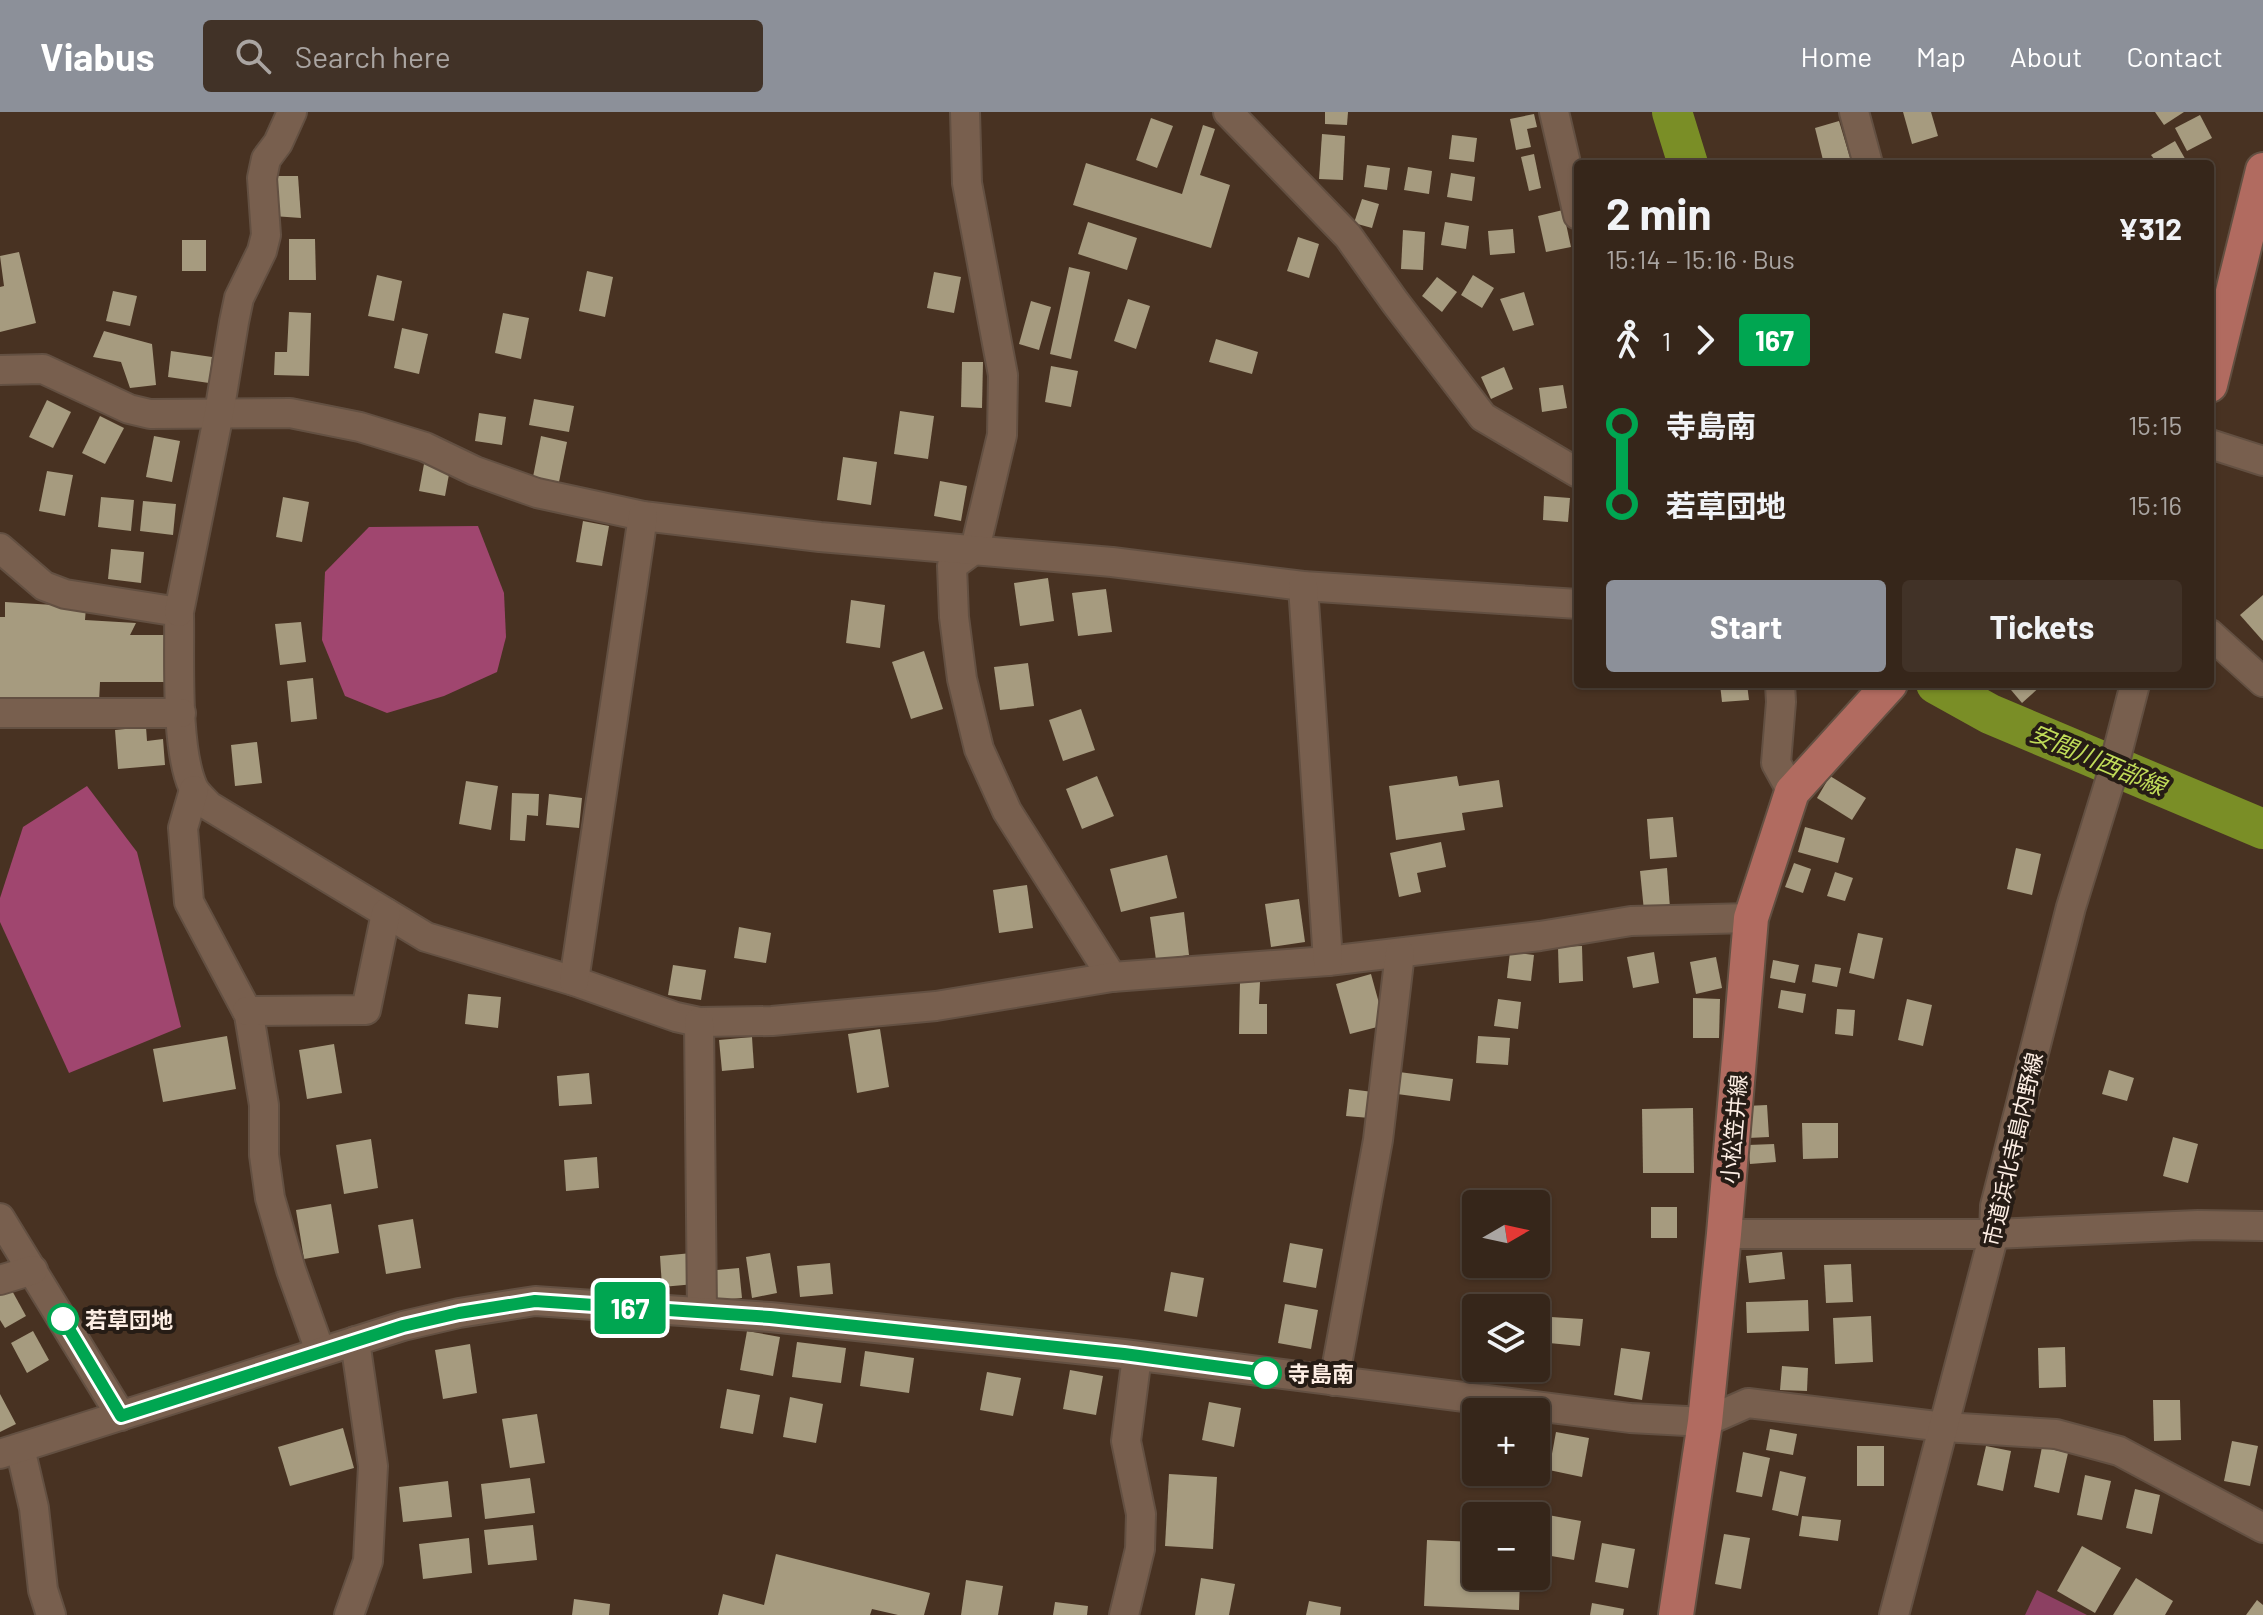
<!DOCTYPE html>
<meta charset="utf-8">
<style>
body{margin:0;font-family:Barlow,"Noto Sans JP",sans-serif;background:#413227;color:#f1f3f6;height:100vh;display:flex;flex-direction:column;font-size:30px;white-space:nowrap}
*{box-sizing:border-box;margin:0}
p{font-size:26px;color:#aaa5a2}
.icon{flex:none;width:44px;height:44px;fill:none;stroke:currentColor;stroke-width:2;stroke-linecap:round;stroke-linejoin:round}
.map{position:relative;flex:1;overflow:hidden}
.sheet{position:absolute;left:1574px;top:48px;width:640px;height:528px;display:flex;flex-direction:column;background:#36261a;border-radius:8px;box-shadow:0 2px 6px #0004,0 0 0 2px #504339}
.sheet>*{flex:none}
.badge{padding:0 16px;border-radius:6px;font-size:28px;line-height:52px}
.needle{width:52px;rotate:81deg}
.fabs{position:absolute;left:1462px;top:1078px;display:grid;gap:16px}
.fabs a{display:grid;place-items:center;width:88px;height:88px;border-radius:8px;background:#36261a;box-shadow:0 2px 6px #0004,0 0 0 2px #504339;font-size:40px}
.map>.badge{position:absolute;translate:-50% -50%;box-shadow:0 0 0 4px #fff}
.legs{display:flex;align-items:center;gap:12px;height:88px;padding:0 32px;font-size:26px}
.legs p{margin-inline-start:auto}
.head{display:flex;align-items:center;justify-content:space-between;height:136px;padding:0 32px}
h1{font-size:44px;font-weight:700;line-height:60px}
.primary-button{display:flex;gap:16px;margin-top:auto;padding:16px 32px}
.primary-button a{flex:1;height:92px;border-radius:8px;background:#8c9099;color:#fff;font-size:32px;font-weight:700;line-height:92px;text-align:center}
.primary-button a+a{background:#413227;color:#f1f3f6}
ul{padding:0 32px;list-style:none}
li{display:flex;align-items:center;gap:28px;height:80px;font-size:30px}
li i{display:grid;place-items:center;width:12px;height:100%;margin:0 10px;background:currentColor}
li i::after{content:'';width:20px;height:20px;margin:-10px;border:6px solid;border-radius:50%;background:#36261a}
li p{margin-inline-start:auto}
li:first-child i{background:linear-gradient(#0000 50%,currentColor 0)}
li:last-child i{background:linear-gradient(currentColor 50%,#0000 0)}
header{display:flex;align-items:center;gap:48px;box-sizing:border-box;height:112px;padding:0 40px;background:#8c9099;color:#fff}
header strong{font-size:38px}
nav{display:flex;gap:44px;margin-inline-start:auto;font-size:28px}
.search{width:560px;height:72px;background:#413227;display:flex;align-items:center;gap:20px;box-sizing:border-box;padding:0 28px;border-radius:8px;color:#aaa5a2;font-size:30px}
.map>svg:first-child{display:block}
.green{fill:#8c4062}
.forest{fill:#a0466f}
.lines{fill:none;stroke-linecap:round;stroke-linejoin:round}
.river{stroke:#7a8e26;stroke-width:40}
.building{fill:#a69b7f}
.minor-casing{stroke:#635042;stroke-width:32}
.major-casing{stroke:#635042;stroke-width:38}
.minor{stroke:#785f4e;stroke-width:28}
.major{stroke:#b16b60;stroke-width:34}
.line-1-casing{stroke:#fff;stroke-width:18}
.line-1{stroke:#00a651;stroke-width:12}
.stop-1-dot{fill:#fff;stroke:#00a651;stroke-width:4}
.labels{text-anchor:middle;dominant-baseline:central;stroke-width:8;stroke-linejoin:round;paint-order:stroke}
.street-label{font-size:22px;fill:#fdeee4;stroke:#261c15}
.stop-label{font-size:22px;font-weight:bold;fill:#fdeee4;stroke:#261c15;text-anchor:start}
.water-label{font-size:24px;font-style:italic;fill:#c0dc59;stroke:#261c15}
</style>
<header>
<strong>Viabus</strong>
<div class="search"><svg class="icon" aria-label="search" viewBox="0 0 24 24"><circle cx="10" cy="10" r="6"/><path d="M15 15l6 6"/></svg>Search here</div>
<nav><a>Home</a><a>Map</a><a>About</a><a>Contact</a></nav>
</header>
<div class="map">
<svg width="2263" height="1503" viewBox="0 0 2263 1503">
<rect width="100%" height="100%" fill="#483222"/>
<path class="green" d="M2037,1478L2087,1503H2025Z"/>
<g class="forest">
<path d="M478,414L504,481L506,525L497,560L444,584L387,601L345,584L322,528L325,460L369,415Z"/>
<path d="M87,674L137,740L181,915L69,961L0,810V786L23,715Z"/>
</g>
<g class="lines">
<g class="river">
<path d="M1672,0L1688,52"/>
<path d="M1936,572L1990,602L2263,717"/>
</g>
</g>
<g class="building">
<path d="M1325,0H1348L1347,13L1325,12Z"/>
<path d="M1903,0H1931L1938,24L1912,32Z"/>
<path d="M2155,0H2184L2164,13Z"/>
<path d="M1534,2L1537,15L1527,17L1531,35L1516,38L1510,7Z"/>
<path d="M2200,3L2212,26L2187,39L2175,16Z"/>
<path d="M1151,6L1173,14L1157,56L1136,48Z"/>
<path d="M1839,9L1851,49L1824,52L1815,16Z"/>
<path d="M1203,13L1215,17L1200,63L1230,73L1211,136L1073,93L1086,51L1182,82Z"/>
<path d="M1322,22L1345,24L1343,68L1319,67Z"/>
<path d="M1452,23L1477,26L1474,50L1449,47Z"/>
<path d="M2175,29L2188,52H2158L2151,43Z"/>
<path d="M1534,42L1541,76L1529,79L1521,45Z"/>
<path d="M1367,53L1390,56L1387,78L1364,75Z"/>
<path d="M1408,55L1432,59L1429,82L1404,78Z"/>
<path d="M1451,61L1475,65L1472,89L1447,85Z"/>
<path d="M274,64H298L301,106L273,104Z"/>
<path d="M1362,87L1379,92L1372,116L1354,111Z"/>
<path d="M1563,98L1571,135L1546,140L1538,104Z"/>
<path d="M1088,110L1137,126L1127,158L1078,142Z"/>
<path d="M1445,110L1469,114L1466,137L1441,133Z"/>
<path d="M1513,117L1515,141L1490,143L1488,119Z"/>
<path d="M1403,118L1425,120L1423,158L1401,157Z"/>
<path d="M1298,125L1319,132L1309,166L1287,159Z"/>
<path d="M289,127H315L316,168H289Z"/>
<rect x="182" y="128" width="24" height="31"/>
<path d="M19,140L36,211L0,220V175L4,174L0,144Z"/>
<path d="M1069,155L1090,160L1071,247L1050,242Z"/>
<path d="M587,159L613,165L605,205L579,199Z"/>
<path d="M934,160L961,165L954,201L927,196Z"/>
<path d="M377,163L402,169L394,209L368,204Z"/>
<path d="M1473,163L1494,176L1482,196L1461,183Z"/>
<path d="M1437,165L1457,180L1442,200L1422,184Z"/>
<path d="M113,179L137,184L130,214L106,209Z"/>
<path d="M1524,180L1534,213L1513,219L1500,187Z"/>
<path d="M1128,187L1150,194L1136,237L1114,229Z"/>
<path d="M1031,189L1051,195L1039,238L1019,232Z"/>
<path d="M289,200L311,201L309,264L274,263L275,240H287Z"/>
<path d="M503,201L529,206L521,247L495,241Z"/>
<path d="M402,216L428,222L419,262L394,256Z"/>
<path d="M104,219L152,232L156,273L130,276L121,250L93,245Z"/>
<path d="M1216,227L1258,240L1252,262L1209,250Z"/>
<path d="M171,239L212,245L209,271L168,265Z"/>
<path d="M962,250H983L982,296L961,295Z"/>
<path d="M1051,254L1078,259L1071,295L1045,290Z"/>
<path d="M1504,255L1513,277L1491,287L1481,265Z"/>
<path d="M1563,273L1567,296L1542,300L1539,276Z"/>
<path d="M534,287L574,294L569,320L529,313Z"/>
<path d="M47,288L71,300L53,336L29,325Z"/>
<path d="M900,299L934,304L928,347L894,342Z"/>
<path d="M479,301L506,305L502,333L475,329Z"/>
<path d="M100,304L124,316L105,352L82,341Z"/>
<path d="M154,324L180,329L172,370L146,365Z"/>
<path d="M541,324L567,330L559,370L533,365Z"/>
<path d="M843,345L877,350L871,393L837,388Z"/>
<path d="M424,352L450,357L445,384L419,379Z"/>
<path d="M47,359L73,363L65,404L39,399Z"/>
<path d="M940,369L967,374L961,409L934,404Z"/>
<path d="M1544,384L1570,386L1568,410L1543,408Z"/>
<path d="M101,385L134,388L131,419L98,415Z"/>
<path d="M283,385L309,390L302,430L276,425Z"/>
<path d="M143,389L176,392L173,423L140,419Z"/>
<path d="M583,409L609,414L602,454L576,450Z"/>
<path d="M111,437L144,440L141,471L108,467Z"/>
<path d="M1048,466L1054,509L1020,514L1014,471Z"/>
<path d="M1106,477L1112,520L1078,524L1072,481Z"/>
<path d="M2263,483V529L2240,503Z"/>
<path d="M851,488L885,493L880,536L846,531Z"/>
<path d="M5,490L86,495L85,508L136,511L130,523H165V570H100L99,590L0,589V505H5Z"/>
<path d="M301,510L306,550L280,553L275,512Z"/>
<path d="M924,539L943,597L911,607L892,550Z"/>
<path d="M1028,551L1034,594L1000,598L994,555Z"/>
<path d="M313,566L317,607L291,610L287,569Z"/>
<path d="M1720,572H1747L1749,588L1722,590Z"/>
<path d="M2006,572H2043L2022,591Z"/>
<path d="M1081,597L1095,638L1063,649L1049,608Z"/>
<path d="M146,615L147,629L163,627L165,653L118,657L115,618Z"/>
<path d="M257,630L262,671L235,674L231,633Z"/>
<path d="M1097,664L1114,704L1082,717L1066,677Z"/>
<path d="M1457,664L1459,674L1499,668L1503,695L1462,701L1465,718L1396,728L1389,674Z"/>
<path d="M1830,664L1866,686L1852,708L1817,686Z"/>
<path d="M466,669L498,674L491,718L459,712Z"/>
<path d="M512,681L539,682L538,704L527,703L525,729L510,728Z"/>
<path d="M549,682L582,686L579,716L546,713Z"/>
<path d="M1673,705L1677,745L1650,747L1647,707Z"/>
<path d="M1805,715L1845,726L1838,751L1798,740Z"/>
<path d="M1441,730L1446,755L1417,761L1421,780L1399,785L1390,741Z"/>
<path d="M2016,736L2041,742L2032,783L2007,777Z"/>
<path d="M1167,743L1177,786L1121,800L1110,757Z"/>
<path d="M1794,751L1811,757L1803,781L1785,775Z"/>
<path d="M1667,756L1670,796L1644,799L1640,759Z"/>
<path d="M1835,760L1853,766L1845,789L1827,784Z"/>
<path d="M1027,773L1033,816L999,821L993,778Z"/>
<path d="M1299,787L1305,830L1271,835L1265,792Z"/>
<path d="M1184,800L1189,843L1156,848L1150,805Z"/>
<path d="M739,815L771,821L766,851L734,846Z"/>
<path d="M1858,821L1883,826L1874,867L1849,861Z"/>
<path d="M1582,834L1583,869L1559,871L1558,835Z"/>
<path d="M1510,840L1534,843L1531,869L1507,866Z"/>
<path d="M1654,840L1659,871L1633,876L1627,845Z"/>
<path d="M1716,845L1722,876L1696,882L1690,850Z"/>
<path d="M1773,848L1799,853L1795,871L1770,866Z"/>
<path d="M1815,852L1841,856L1837,875L1812,870Z"/>
<path d="M673,853L706,858L701,888L668,883Z"/>
<path d="M1371,862L1385,913L1350,922L1336,872Z"/>
<path d="M1240,869L1260,870L1259,892H1267V922H1239Z"/>
<path d="M1781,878L1806,882L1803,901L1778,896Z"/>
<path d="M468,882L501,885L498,916L465,912Z"/>
<path d="M1693,886L1720,887L1719,926H1693Z"/>
<path d="M1498,887L1521,890L1518,917L1494,914Z"/>
<path d="M1907,887L1932,893L1923,934L1898,928Z"/>
<path d="M1837,897L1855,898L1853,924L1835,922Z"/>
<path d="M880,917L889,975L857,981L848,922Z"/>
<path d="M227,924L236,977L163,990L153,937Z"/>
<path d="M1478,924L1510,926L1508,953L1476,951Z"/>
<path d="M752,925L754,956L722,959L719,928Z"/>
<path d="M334,932L342,981L307,987L299,938Z"/>
<path d="M2109,958L2134,966L2127,989L2102,982Z"/>
<path d="M1399,960L1453,967L1450,989L1397,982Z"/>
<path d="M589,961L592,992L559,994L557,964Z"/>
<path d="M1349,977L1373,980L1370,1006L1346,1004Z"/>
<path d="M1767,993L1769,1025L1748,1026L1746,994Z"/>
<path d="M1693,996L1694,1061H1643L1642,997Z"/>
<path d="M1802,1011H1838V1046L1803,1047Z"/>
<path d="M2173,1025L2198,1032L2188,1071L2163,1064Z"/>
<path d="M371,1027L378,1076L344,1082L336,1033Z"/>
<path d="M1774,1032L1776,1050L1750,1052L1748,1033Z"/>
<path d="M597,1045L599,1076L566,1079L564,1048Z"/>
<path d="M331,1092L339,1141L304,1147L296,1098Z"/>
<rect x="1651" y="1095" width="26" height="31"/>
<path d="M413,1107L421,1156L386,1162L378,1113Z"/>
<path d="M1290,1131L1323,1137L1316,1176L1283,1170Z"/>
<path d="M1782,1140L1785,1167L1749,1171L1746,1144Z"/>
<path d="M692,1141L695,1172L662,1175L660,1144Z"/>
<path d="M770,1141L777,1181L752,1186L746,1145Z"/>
<path d="M830,1151L833,1182L800,1185L797,1154Z"/>
<path d="M1851,1152L1853,1190L1826,1191L1824,1153Z"/>
<path d="M739,1156L742,1186L709,1189L706,1159Z"/>
<path d="M1171,1160L1204,1166L1197,1205L1164,1199Z"/>
<path d="M10,1175L26,1204L5,1216L0,1208V1180Z"/>
<path d="M1808,1188L1809,1219L1747,1221L1746,1190Z"/>
<path d="M1285,1192L1318,1198L1311,1237L1278,1231Z"/>
<path d="M1536,1204H1541L1539,1231L1536,1230Z"/>
<path d="M1871,1204L1873,1250L1835,1252L1833,1206Z"/>
<path d="M1551,1205L1583,1207L1580,1234L1549,1231Z"/>
<path d="M33,1219L49,1248L27,1261L11,1231Z"/>
<path d="M747,1219L780,1225L773,1264L740,1258Z"/>
<path d="M797,1230L846,1236L841,1271L792,1265Z"/>
<path d="M470,1232L477,1281L443,1287L435,1238Z"/>
<path d="M2065,1235L2066,1275L2039,1276L2038,1236Z"/>
<path d="M1621,1236L1650,1240L1642,1288L1614,1283Z"/>
<path d="M865,1239L914,1246L909,1281L860,1274Z"/>
<path d="M1782,1254L1808,1256L1807,1279L1780,1278Z"/>
<path d="M1070,1258L1103,1264L1096,1303L1063,1297Z"/>
<path d="M987,1260L1021,1266L1013,1304L980,1298Z"/>
<path d="M727,1277L760,1283L753,1322L720,1316Z"/>
<path d="M0,1282L16,1312L0,1320Z"/>
<path d="M790,1285L823,1292L816,1331L783,1325Z"/>
<path d="M2153,1288H2180L2181,1328L2154,1329Z"/>
<path d="M1209,1290L1241,1296L1234,1335L1202,1328Z"/>
<path d="M537,1302L545,1351L510,1356L502,1307Z"/>
<path d="M343,1316L354,1356L290,1374L278,1335Z"/>
<path d="M1770,1317L1797,1322L1793,1343L1766,1338Z"/>
<path d="M1556,1320L1589,1326L1582,1365L1549,1358Z"/>
<path d="M1474,1322H1476V1356L1469,1355Z"/>
<path d="M2232,1329L2258,1334L2250,1374L2224,1369Z"/>
<rect x="1857" y="1334" width="27" height="40"/>
<path d="M1986,1334L2011,1339L2003,1379L1977,1373Z"/>
<path d="M2042,1335L2068,1341L2059,1381L2034,1375Z"/>
<path d="M1743,1340L1770,1346L1762,1385L1736,1380Z"/>
<path d="M1780,1359L1806,1365L1798,1404L1772,1398Z"/>
<path d="M1169,1362L1217,1365L1213,1437L1165,1434Z"/>
<path d="M2085,1363L2111,1369L2102,1408L2077,1403Z"/>
<path d="M530,1366L535,1401L485,1407L481,1372Z"/>
<path d="M448,1369L452,1405L403,1410L399,1375Z"/>
<path d="M2135,1377L2160,1383L2152,1422L2126,1416Z"/>
<path d="M1548,1403L1581,1409L1574,1448L1540,1442Z"/>
<path d="M1802,1404L1841,1408L1838,1429L1799,1424Z"/>
<path d="M533,1413L537,1448L488,1453L484,1418Z"/>
<path d="M1724,1422L1750,1426L1741,1477L1715,1472Z"/>
<path d="M469,1426L472,1461L423,1467L419,1432Z"/>
<path d="M1427,1428L1476,1430V1464H1520L1519,1498L1424,1494Z"/>
<path d="M1602,1431L1635,1437L1628,1476L1595,1470Z"/>
<path d="M2082,1434L2121,1456L2095,1501L2057,1479Z"/>
<path d="M776,1442L930,1481L924,1503H898L872,1497L870,1503H718L723,1482L764,1493Z"/>
<path d="M1201,1466L1235,1472L1229,1503H1195Z"/>
<path d="M2136,1466L2173,1489L2165,1503H2113Z"/>
<path d="M966,1468L1003,1474L998,1503H961Z"/>
<path d="M574,1487L610,1492L609,1503H572Z"/>
<path d="M2257,1488L2263,1493V1503H2246Z"/>
<path d="M1309,1489L1341,1495L1340,1503H1306Z"/>
<path d="M1055,1490L1088,1494L1087,1503H1053Z"/>
<path d="M1592,1491L1624,1497L1623,1503H1590Z"/>
</g>
<g class="lines">
<g class="minor-casing">
<g id="minor">
<path d="M965,0L967,71L1003,263L1002,323L975,437L952,454L954,505L962,567L979,637L1007,699L1112,865"/>
<path d="M1228,0L1348,124L1395,190L1483,305L1578,361"/>
<path d="M1554,0L1578,103"/>
<path d="M1854,0L1868,52"/>
<path d="M0,258L43,257L129,297L150,302L290,301L360,315L425,335L475,359L537,381L643,404L820,425L1112,450L1303,474L1578,492"/>
<path d="M2210,332L2263,349"/>
<path d="M0,436L44,474L65,482L179,500C180,546 175,635 193,675C196,682 204,688 209,694L426,825L574,869L676,905L699,910L772,909L936,894L1112,865L1328,849L1540,824L1631,809L1751,806"/>
<path d="M1303,474L1328,849"/>
<path d="M179,500L219,301L234,210L239,186L262,139L266,123L262,66L266,47L278,31L292,0"/>
<path d="M2210,522L2263,570"/>
<path d="M1780,572L1781,590L1776,651L1792,680"/>
<path d="M0,601H181"/>
<path d="M194,678L183,716L189,790L249,903L264,993V1043L270,1086L291,1158L320,1239"/>
<path d="M574,869L643,404"/>
<path d="M247,899L366,898L386,801"/>
<path d="M699,910L702,1200"/>
<path d="M0,1106L121,1304"/>
<path d="M1724,1122H1994L2198,1113L2263,1114"/>
<path d="M0,1168L33,1158"/>
<path d="M1334,1269L1378,1028L1400,841"/>
<path d="M20,1336L34,1396L43,1478L51,1503"/>
<path d="M0,1342L403,1214L459,1201L535,1189L770,1205L1124,1242L1630,1306L1705,1310L1748,1291L1944,1315L2056,1322L2119,1339L2263,1416"/>
<path d="M349,1503L368,1449L373,1354L355,1229"/>
<path d="M1124,1503L1140,1437L1141,1402L1126,1329L1137,1244"/>
<path d="M1894,1503L1994,1122L1995,1094L2071,795L2110,669L2135,572"/>
</g>
</g>
<g class="major-casing">
<g id="major">
<path d="M2210,273L2263,58"/>
<path d="M1676,1503L1705,1310L1724,1122L1751,806L1792,680L1890,572"/>
</g>
</g>
<use href="#minor" class="minor"/>
<use href="#major" class="major"/>
</g>
<g class="lines">
<g class="line-1-casing">
<path id="line-1" d="M63,1207L121,1304L403,1214L459,1201L535,1189L770,1205L1124,1242L1266,1261"/>
</g>
<use href="#line-1" class="line-1"/>
</g>
<g class="stop-1-dot">
<circle cx="63" cy="1207" r="14"/>
<circle cx="1266" cy="1261" r="14"/>
</g>
<g class="labels">
<g class="street-label">
<text transform="translate(1733 1017) rotate(-85)">小松笠井線</text>
<text transform="translate(2012 1037) rotate(-77)">市道浜北寺島内野線</text>
</g>
<g class="stop-label">
<text x="85" y="1207">若草団地</text>
<text x="1288" y="1261">寺島南</text>
</g>
<g class="water-label">
<text transform="translate(2098 647) rotate(23)">安間川西部線</text>
</g>
</g>
</svg>
<div class="fabs">
<a><svg class="needle" viewBox="-14 -14 28 28"><path d="M0-13l5 13h-10z" fill="#e53935"/><path d="M0 13l5-13h-10z" fill="#aaa5a2"/></svg></a>
<a><svg class="icon" aria-label="layers" viewBox="0 0 24 24"><path d="M12 4l9 5-9 5-9-5zM3 14l9 5 9-5"/></svg></a>
<a>+</a>
<a>−</a>
</div>
<b class="badge" style="left:630px;top:1196px;background:#00a651;color:#fff">167</b>
<section class="sheet">
<div class="head"><div><h1>2 min</h1><p>15:14 – 15:16 · Bus</p></div><b>¥312</b></div>
<div class="legs"><svg class="icon" aria-label="walk" viewBox="0 0 24 24"><circle cx="13" cy="4" r="2"/><path d="M13 8l-2 6 4 7M11 14l-3 7M7 12l3-4h3l4 4"/></svg>1<svg class="icon" aria-label="forward" viewBox="0 0 24 24"><path d="M9 5l7 7-7 7"/></svg><b class="badge" style="background:#00a651;color:#fff">167</b></div>
<ul>
<li><i style="color:#00a651"></i><b>寺島南</b><p>15:15</p></li>
<li><i style="color:#00a651"></i><b>若草団地</b><p>15:16</p></li>
</ul>
<div class="primary-button"><a>Start</a><a>Tickets</a></div>
</section>
</div>
